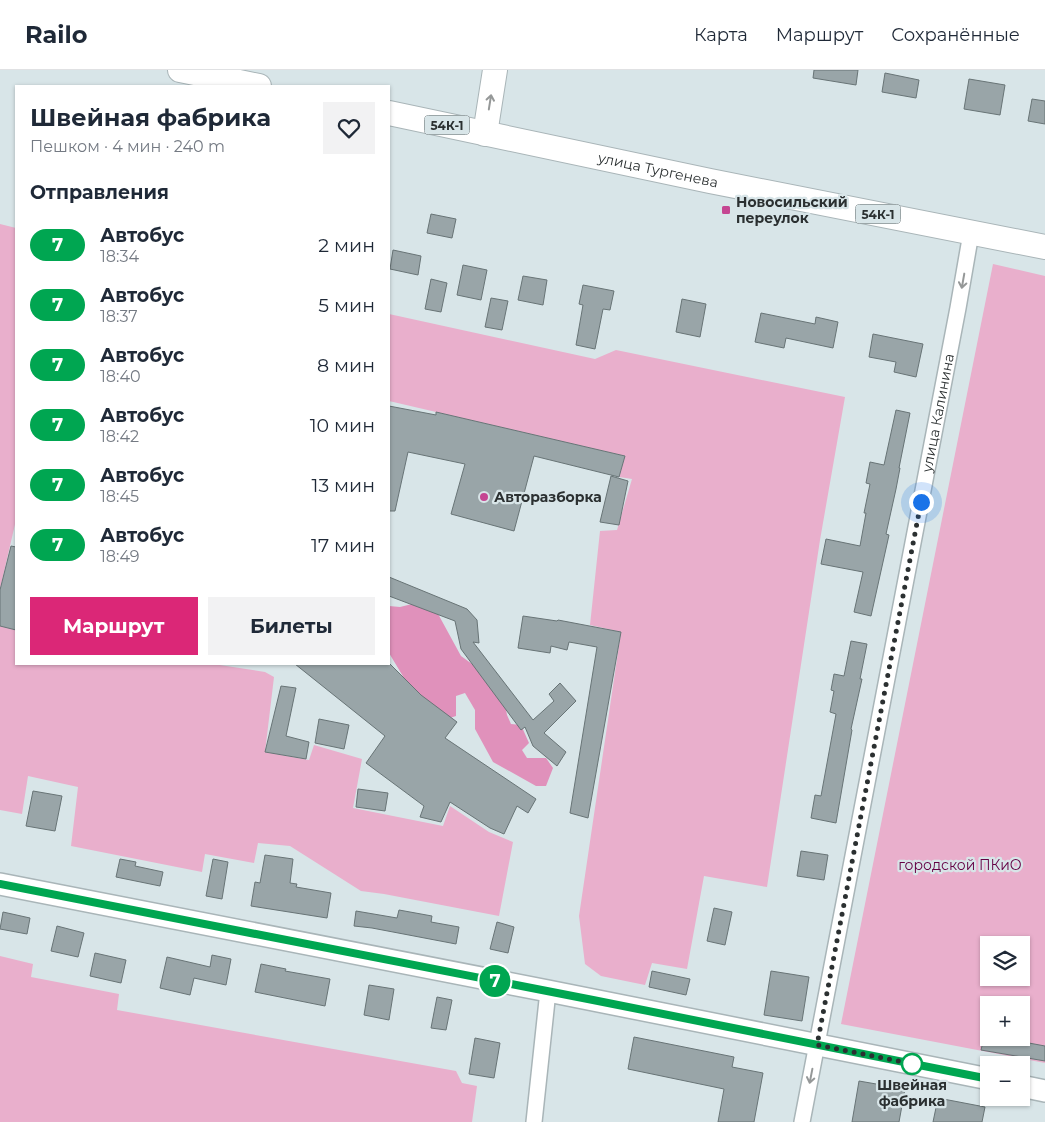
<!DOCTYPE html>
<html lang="ru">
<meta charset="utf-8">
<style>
body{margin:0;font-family:Montserrat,sans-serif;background:#f2f2f3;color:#1f2937;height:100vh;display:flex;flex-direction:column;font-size:19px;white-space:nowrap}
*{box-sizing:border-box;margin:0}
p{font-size:16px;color:#747a83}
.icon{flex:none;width:28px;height:28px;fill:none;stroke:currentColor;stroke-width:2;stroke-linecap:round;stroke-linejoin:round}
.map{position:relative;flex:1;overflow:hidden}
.drawer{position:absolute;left:15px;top:15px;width:375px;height:580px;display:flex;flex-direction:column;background:#fff;border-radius:0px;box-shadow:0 1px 4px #0004}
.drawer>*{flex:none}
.badge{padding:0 10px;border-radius:16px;font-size:18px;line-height:32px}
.fabs{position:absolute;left:980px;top:866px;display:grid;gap:10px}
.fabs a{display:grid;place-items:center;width:50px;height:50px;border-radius:0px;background:#fff;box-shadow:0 1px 4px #0004;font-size:25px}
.you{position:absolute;width:25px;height:25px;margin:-12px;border:4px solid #fff;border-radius:50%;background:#1a73e8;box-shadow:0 0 0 8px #1a73e833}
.map>.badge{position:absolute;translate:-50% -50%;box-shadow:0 0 0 2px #fff}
h2{padding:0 15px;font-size:19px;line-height:45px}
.round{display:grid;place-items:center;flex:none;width:52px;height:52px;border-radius:0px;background:#f2f2f3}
.summary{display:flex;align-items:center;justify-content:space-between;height:85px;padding:0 15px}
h1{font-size:24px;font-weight:700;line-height:38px}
.primary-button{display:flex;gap:10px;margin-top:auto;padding:10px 15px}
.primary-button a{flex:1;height:58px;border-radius:0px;background:#db2777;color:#fff;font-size:20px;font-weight:700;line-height:58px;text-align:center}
.primary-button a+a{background:#f2f2f3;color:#1f2937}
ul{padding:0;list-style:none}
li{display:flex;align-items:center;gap:15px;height:60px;padding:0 15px}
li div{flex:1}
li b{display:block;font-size:19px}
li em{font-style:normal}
li .badge{min-width:55px;font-weight:700;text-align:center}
header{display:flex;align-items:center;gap:30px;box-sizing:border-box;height:70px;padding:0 25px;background:#fff;border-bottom:1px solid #e0e1e3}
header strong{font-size:24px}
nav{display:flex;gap:28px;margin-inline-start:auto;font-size:18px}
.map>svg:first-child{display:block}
.green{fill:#e9afcc;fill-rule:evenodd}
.forest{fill:#e091bb}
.building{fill:#99a5a8;stroke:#687476}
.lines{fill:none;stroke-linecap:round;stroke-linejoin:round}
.street-casing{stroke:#a9b5b8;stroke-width:18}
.secondary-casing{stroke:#a9b5b8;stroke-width:24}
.primary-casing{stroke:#a9b5b8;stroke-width:26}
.street{stroke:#fff;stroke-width:15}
.secondary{stroke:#fff;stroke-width:21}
.primary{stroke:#fff;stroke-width:24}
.oneway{stroke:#959898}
.line-casing{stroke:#fff;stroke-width:11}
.line{stroke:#00a651;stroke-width:8}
.walk{stroke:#2b3031;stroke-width:5;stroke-dasharray:0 9}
.poi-dot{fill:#c54692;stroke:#d8e5e8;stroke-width:2}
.stop-dot{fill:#fff;stroke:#00a651;stroke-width:2.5}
.labels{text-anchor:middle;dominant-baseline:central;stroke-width:4.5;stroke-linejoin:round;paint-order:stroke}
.shield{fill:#d8e5e8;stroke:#5f6668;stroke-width:1}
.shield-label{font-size:12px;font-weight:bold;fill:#2b3031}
.street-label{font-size:14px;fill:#2b3031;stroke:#d8e5e8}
.poi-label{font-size:14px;font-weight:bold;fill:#2b3031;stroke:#d8e5e8;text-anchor:start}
.park-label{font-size:14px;fill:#640144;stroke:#d8e5e8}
.stop-label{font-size:14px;font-weight:bold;fill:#2b3031;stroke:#d8e5e8}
</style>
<header>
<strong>Railo</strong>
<nav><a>Карта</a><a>Маршрут</a><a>Сохранённые</a></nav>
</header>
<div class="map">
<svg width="1045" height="1052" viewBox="0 0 1045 1052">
<rect width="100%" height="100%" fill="#d8e5e8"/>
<g class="green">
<path d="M0,154L16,158V450L0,519Z"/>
<path d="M993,194L1045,206V993L841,954ZM989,875H1021V908H989ZM989,935H1021V968H989Z"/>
<path d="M389,244L595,289L616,280L845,327L820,470L767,817L704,806L687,899L652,893L645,915L601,906L585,894L579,846L621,562L590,555L600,461L617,460L632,409L619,407L625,386L389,331Z"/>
<path d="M0,556L16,560V594H213L265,602L274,607L265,682L309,690L314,675L362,689L353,738L443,756L450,736L489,762L513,772L499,846L384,824L361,821L290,776L258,773L254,793L205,784L202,802L71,776L78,717L28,706L22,744L0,740Z"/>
<path d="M0,886L33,894L31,907L119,924L117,940L456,1001L462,1013L477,1016L472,1052H0Z"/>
</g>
<path class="forest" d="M420,532L437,542L461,586L501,615L507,645L511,654L521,655L529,673L522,680L527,688H546L553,698L546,716H536L493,692L475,659V640L465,623L456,626V646L447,649L416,628L389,583V536L400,537Z"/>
<g class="building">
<path d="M814,0H858L856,15L813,8Z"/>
<path d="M885,3L919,10L916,28L882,22Z"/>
<path d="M969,9L1005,15L1000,45L964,39Z"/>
<path d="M1032,29L1045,31V54L1028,51Z"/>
<path d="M431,144L456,149L452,168L427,163Z"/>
<path d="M393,180L421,186L418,205L390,199Z"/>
<path d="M463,195L487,200L481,230L457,225Z"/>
<path d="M523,206L547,210L543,235L518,230Z"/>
<path d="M431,209L447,213L441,242L425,239Z"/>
<path d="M583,215L614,221L610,240L603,239L595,279L576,275L583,235L579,234Z"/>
<path d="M491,228L508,231L502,260L485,257Z"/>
<path d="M682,229L706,234L700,267L676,262Z"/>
<path d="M761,243L815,254L816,247L838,252L833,278L786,268L784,278L755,272Z"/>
<path d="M873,264L923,274L916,307L894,302L896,292L869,287Z"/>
<path d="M389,336L436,345V342L625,386L619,407L534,386L514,461L451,444L465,394L408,382L395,441H389Z"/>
<path d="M896,340L910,343L899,398H900L896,419L886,464L889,465L871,546L854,542L863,502L821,494L826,469L860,476L866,443H864L870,414L866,413L870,392L884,395Z"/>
<path d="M611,406L628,411L619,455L600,452Z"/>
<path d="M11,476L16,477V560L0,556V520Z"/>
<path d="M389,507L467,539L477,550L479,573L473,572L533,650L554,631L549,624L560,613L576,631L544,663L566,682L557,696L533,676L525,657L521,660L461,579L455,551L389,526Z"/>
<path d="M523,546L557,551L558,550L621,562L588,748L570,743L597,577L569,572L567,580L551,576L550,583L518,578Z"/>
<path d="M851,571L867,574L860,609H862L851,659L852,660L836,753L811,748L815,725L821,726L836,644L830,642L834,621L831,620L834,604L844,606Z"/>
<path d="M295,594H390L421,625L457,652L445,668L536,729L528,743L517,736L504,764L490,758L450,732L441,752L420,747L424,736L366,693L385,666Z"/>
<path d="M281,616L296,618L286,666L309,672L306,689L265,682Z"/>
<path d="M319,649L349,655L344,679L315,673Z"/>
<path d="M358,719L388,723L385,741L356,737Z"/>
<path d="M33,721L62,726L55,761L26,756Z"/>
<path d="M801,781L828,785L824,810L797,806Z"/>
<path d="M265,785L293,789L290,813L297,814L296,817L331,823L327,848L251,836L255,812L260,813Z"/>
<path d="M120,789L136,792L135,796L163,802L160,816L116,807Z"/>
<path d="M213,789L228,792L222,829L206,826Z"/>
<path d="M714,838L732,842L725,875L707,871Z"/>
<path d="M399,840L432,846L431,852L459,857L456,874L372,858L354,856L356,841L397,848Z"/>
<path d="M3,842L30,848L27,864L0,859Z"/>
<path d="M497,852L514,857L508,883L490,879Z"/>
<path d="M57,856L84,863L78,887L51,881Z"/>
<path d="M95,883L126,890L121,913L90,906Z"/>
<path d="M212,885L231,889L226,915L194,908L190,925L160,918L167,887L210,897Z"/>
<path d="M261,894L286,899L285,901L330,909L325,936L255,922Z"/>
<path d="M652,901L690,909L686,925L649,917Z"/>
<path d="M771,901L809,907L802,951L764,945Z"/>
<path d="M369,915L394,919L389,950L364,945Z"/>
<path d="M437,927L452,930L446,960L431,958Z"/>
<path d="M634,967L734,987L732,997L763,1003L754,1052H718L724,1019L628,999Z"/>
<path d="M475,968L500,973L494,1008L469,1004Z"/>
<path d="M984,968H1002L1045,976V991L981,980Z"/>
<path d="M859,1011L905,1019L899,1052H852Z"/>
<path d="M938,1028L985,1037L982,1052H933Z"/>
</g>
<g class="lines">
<g class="street-casing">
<g id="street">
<path d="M534,1052L548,921"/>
<path id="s1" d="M802,1052L958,238L971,163"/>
</g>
</g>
<g class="secondary-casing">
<g id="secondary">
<path d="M0,814L548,921L989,1009"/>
<path d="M1021,1016L1045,1021"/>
</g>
</g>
<g class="primary-casing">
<g id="primary">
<path d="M180,0L259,16"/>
<path id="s2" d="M389,43L710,111L1045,177"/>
<path d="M485,64L495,0"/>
</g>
</g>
<use href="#street" class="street"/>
<use href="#secondary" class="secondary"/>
<use href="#primary" class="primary"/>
</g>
<defs><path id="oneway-shaft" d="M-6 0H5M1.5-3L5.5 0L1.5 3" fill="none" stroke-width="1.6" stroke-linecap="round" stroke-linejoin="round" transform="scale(1.25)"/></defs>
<g class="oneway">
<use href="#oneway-shaft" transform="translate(490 32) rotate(-81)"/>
<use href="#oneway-shaft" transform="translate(963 211) rotate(100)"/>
<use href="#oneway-shaft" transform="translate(811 1006) rotate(101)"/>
</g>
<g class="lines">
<g class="line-casing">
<path id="line" d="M0,814L593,930L989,1009"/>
</g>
<use href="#line" class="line"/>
<path class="walk" d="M912,994H914L817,975L921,432"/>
</g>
<g class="poi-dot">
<rect x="721" y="135" width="10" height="10" rx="2.5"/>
<circle cx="484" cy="427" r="5"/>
</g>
<circle class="stop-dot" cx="912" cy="994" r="10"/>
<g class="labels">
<g class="shield">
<rect x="424.5" y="45.5" width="45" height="19" rx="4"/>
<rect x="855.5" y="134.5" width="45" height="19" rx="4"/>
</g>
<g class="shield-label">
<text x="447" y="55">54К-1</text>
<text x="878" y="144">54К-1</text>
</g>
<g class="street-label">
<text stroke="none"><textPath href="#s2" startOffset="275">улица Тургенева</textPath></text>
<text stroke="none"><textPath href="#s1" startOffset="722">улица Калинина</textPath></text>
</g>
<g class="poi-label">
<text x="736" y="132">Новосильский<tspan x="736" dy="16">переулок</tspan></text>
<text x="494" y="427">Авторазборка</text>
</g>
<g class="park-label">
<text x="960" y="795">городской ПКиО</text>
</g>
<g class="stop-label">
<text x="912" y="1015">Швейная<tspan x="912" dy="16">фабрика</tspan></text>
</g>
</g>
</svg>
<div class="fabs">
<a><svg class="icon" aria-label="layers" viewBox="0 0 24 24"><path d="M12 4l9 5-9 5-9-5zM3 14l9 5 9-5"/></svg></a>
<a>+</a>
<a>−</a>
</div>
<div class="you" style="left:921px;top:432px"></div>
<b class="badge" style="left:495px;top:911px;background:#00a651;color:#fff">7</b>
<section class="drawer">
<div class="summary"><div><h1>Швейная фабрика</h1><p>Пешком · 4 мин · 240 m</p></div><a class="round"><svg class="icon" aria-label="heart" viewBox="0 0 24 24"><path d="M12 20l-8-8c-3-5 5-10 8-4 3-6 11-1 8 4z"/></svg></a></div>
<h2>Отправления</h2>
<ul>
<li><span class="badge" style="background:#00a651;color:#fff">7</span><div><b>Автобус</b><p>18:34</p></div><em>2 мин</em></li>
<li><span class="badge" style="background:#00a651;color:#fff">7</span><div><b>Автобус</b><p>18:37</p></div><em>5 мин</em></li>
<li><span class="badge" style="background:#00a651;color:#fff">7</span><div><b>Автобус</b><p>18:40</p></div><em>8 мин</em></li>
<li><span class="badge" style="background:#00a651;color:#fff">7</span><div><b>Автобус</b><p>18:42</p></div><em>10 мин</em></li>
<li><span class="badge" style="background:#00a651;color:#fff">7</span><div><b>Автобус</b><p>18:45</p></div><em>13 мин</em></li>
<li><span class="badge" style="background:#00a651;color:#fff">7</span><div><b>Автобус</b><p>18:49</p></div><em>17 мин</em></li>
</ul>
<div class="primary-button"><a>Маршрут</a><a>Билеты</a></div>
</section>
</div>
